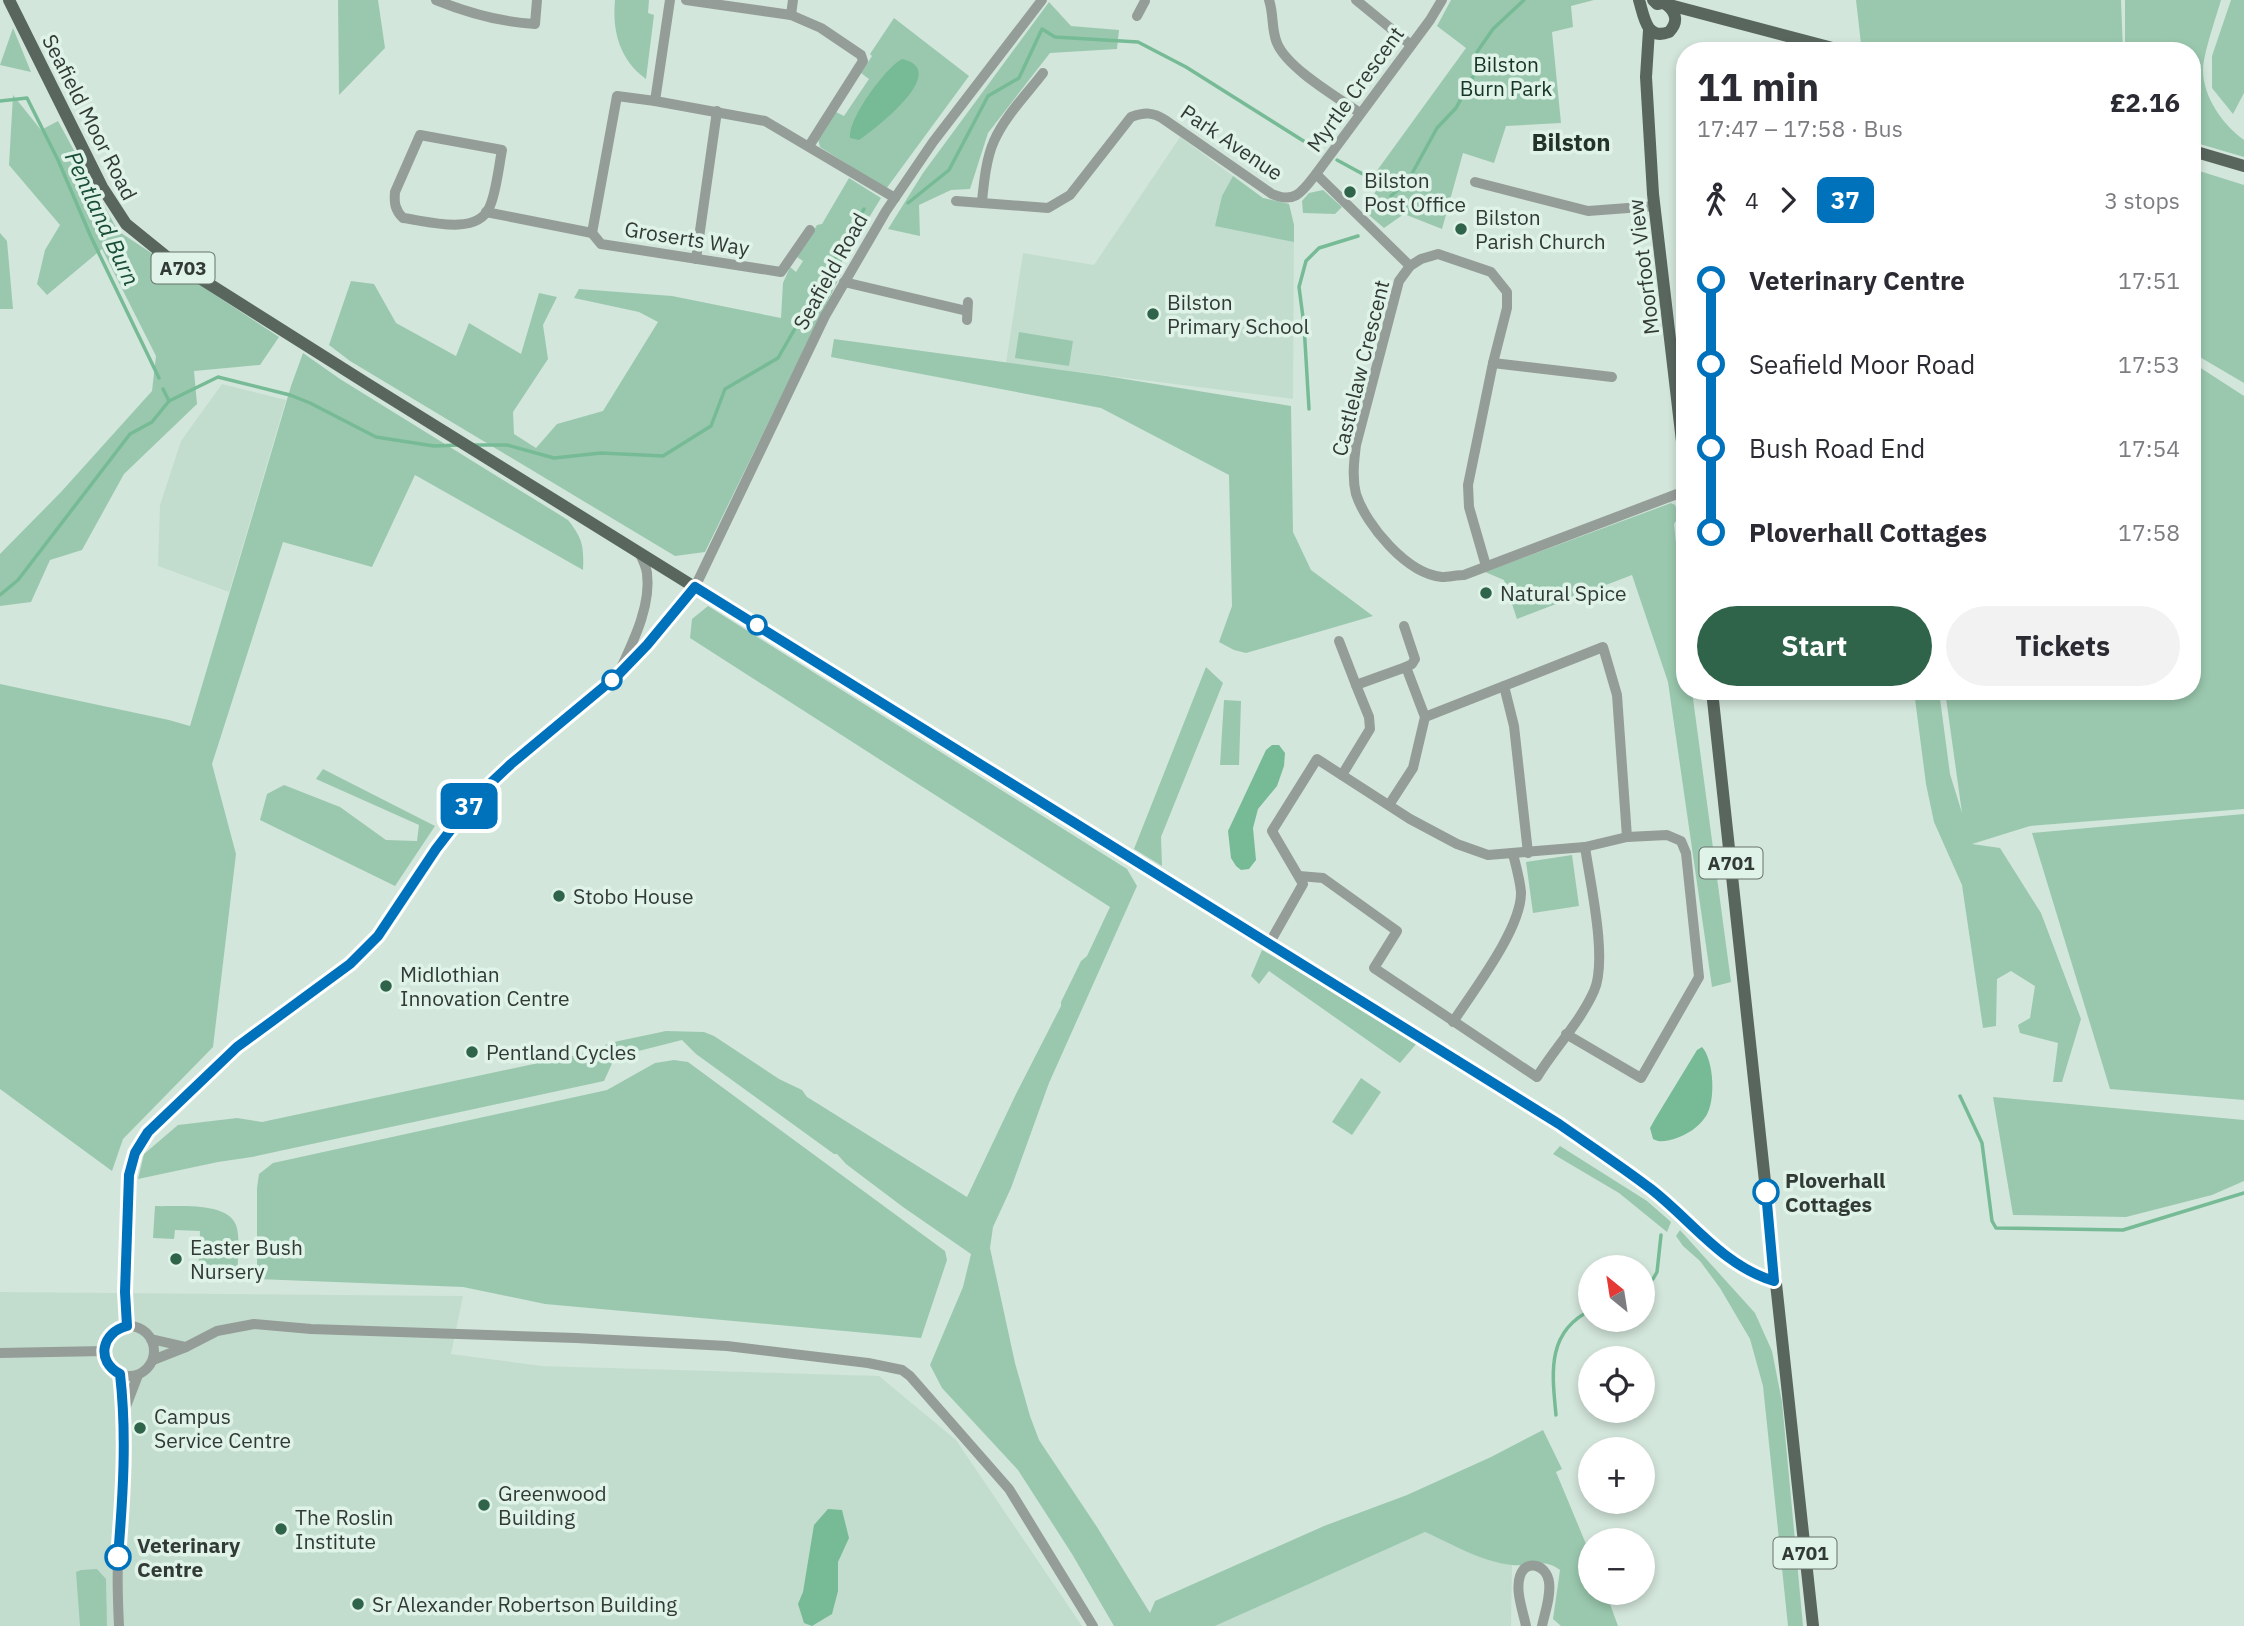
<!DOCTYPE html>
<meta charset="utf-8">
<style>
body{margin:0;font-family:"IBM Plex Sans",sans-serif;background:#f2f2f3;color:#2b2b33;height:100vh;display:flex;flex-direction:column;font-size:26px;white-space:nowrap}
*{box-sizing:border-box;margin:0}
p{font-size:23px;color:#7c7c81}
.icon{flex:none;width:38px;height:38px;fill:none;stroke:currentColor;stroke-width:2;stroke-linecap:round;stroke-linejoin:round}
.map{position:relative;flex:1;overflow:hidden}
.details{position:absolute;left:1676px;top:42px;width:525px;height:658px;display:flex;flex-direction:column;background:#fff;border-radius:28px;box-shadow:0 4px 10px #0003}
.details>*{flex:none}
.badge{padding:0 14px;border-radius:10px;font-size:24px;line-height:46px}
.needle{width:46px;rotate:330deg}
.controls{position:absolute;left:1578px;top:1255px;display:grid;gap:14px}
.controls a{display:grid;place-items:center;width:77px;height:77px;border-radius:50%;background:#fff;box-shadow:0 4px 10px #0003;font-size:35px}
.map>.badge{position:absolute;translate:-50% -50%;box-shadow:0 0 0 4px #fff}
.legs{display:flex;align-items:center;gap:10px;height:77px;padding:0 21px;font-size:23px}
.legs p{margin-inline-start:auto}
.head{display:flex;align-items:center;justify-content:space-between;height:119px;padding:0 21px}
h1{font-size:38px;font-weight:800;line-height:52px}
.button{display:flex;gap:14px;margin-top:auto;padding:14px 21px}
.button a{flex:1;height:80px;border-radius:42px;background:#2f644a;color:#fff;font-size:28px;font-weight:800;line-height:80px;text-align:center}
.button a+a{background:#f2f2f3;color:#2b2b33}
ul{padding:0 21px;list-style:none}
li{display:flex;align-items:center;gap:24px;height:84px;font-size:26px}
li i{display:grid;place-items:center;width:10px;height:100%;margin:0 9px;background:currentColor}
li i::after{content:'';width:18px;height:18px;margin:-9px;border:5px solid;border-radius:50%;background:#fff}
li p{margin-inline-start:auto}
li:first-child i{background:linear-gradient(#0000 50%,currentColor 0)}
li:last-child i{background:linear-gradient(currentColor 50%,#0000 0)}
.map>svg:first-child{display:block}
.built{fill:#c2ddcd}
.green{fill:#9ac8ae}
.water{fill:#76bb96}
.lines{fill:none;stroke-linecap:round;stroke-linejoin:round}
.stream{stroke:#76bb96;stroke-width:3.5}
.minor{stroke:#959d99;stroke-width:10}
.major{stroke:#58665e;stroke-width:12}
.line-1-casing{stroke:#fff;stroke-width:16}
.line-1{stroke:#0072bc;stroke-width:10}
.poi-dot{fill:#2f644a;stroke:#e0f3e8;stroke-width:2.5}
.stop-1-dot{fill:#fff;stroke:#0072bc;stroke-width:3.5}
.labels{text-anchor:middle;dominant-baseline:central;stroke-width:7;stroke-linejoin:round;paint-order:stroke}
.shield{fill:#e0f3e8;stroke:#66726b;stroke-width:2}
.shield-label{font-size:19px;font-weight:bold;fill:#323a36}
.park-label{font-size:21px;fill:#163526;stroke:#e0f3e8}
.street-label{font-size:21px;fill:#323a36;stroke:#e0f3e8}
.poi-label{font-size:21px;fill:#323a36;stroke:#e0f3e8;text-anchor:start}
.stop-label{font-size:21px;font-weight:bold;fill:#323a36;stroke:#e0f3e8;text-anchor:start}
.water-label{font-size:23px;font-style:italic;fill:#184e35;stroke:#e0f3e8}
.quarter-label{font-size:24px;font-weight:bold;fill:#23332a;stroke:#e0f3e8}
</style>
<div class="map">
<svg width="2244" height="1626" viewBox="0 0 2244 1626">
<rect width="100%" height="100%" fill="#d3e6db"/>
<g class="built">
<path d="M1180,137L1263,198L1289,204L1294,225L1293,399L1006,363L1023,253L1094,265Z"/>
<path d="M222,384L286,400L229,592L158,566L160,505L181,441Z"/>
<path d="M0,1292L463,1296L451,1354L541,1366L879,1376L956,1440L1082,1626H0Z"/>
<path d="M1425,1532L1479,1556L1512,1565L1511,1626H1215Z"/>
</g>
<g class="green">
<path d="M338,0H378L385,48L339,95Z"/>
<path d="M615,0H649L648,13L654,15L646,79C620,60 612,32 615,0Z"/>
<path d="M1451,0H1594L1571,6L1573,27L1552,32L1561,123L1506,126L1494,163L1463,153L1442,229L1404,214L1384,228L1363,210L1376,191L1368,183L1466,48L1437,26Z"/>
<path d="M1856,0H2121L2123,51H1885L1861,44Z"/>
<path d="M2125,0H2221C2216,17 2203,55 2203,70C2203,97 2223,125 2244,140V157L2193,142V51H2125Z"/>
<path d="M2231,0H2244V93L2233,114L2212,88V56Z"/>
<path d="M1049,2L1071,26L1119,30L1117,49L1050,53L988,133L970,189L951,190L919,205L920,236L888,229L923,173Z"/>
<path d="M894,18L969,76L886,189L820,147L818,139L836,112L844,116L869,79L861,73L872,56L870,54Z"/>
<path d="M13,28L31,72L0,65Z"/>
<path d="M13,95L41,130L58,121L118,231L279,337L260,365L194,371L197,404L124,474L82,550L50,560L31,602L0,606V554L61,492L152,391L156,356L102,249L47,295L37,284L45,250L60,225L9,165Z"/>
<path d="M2193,169L2244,185V383L2193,353Z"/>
<path d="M1233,176L1263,198L1289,204L1294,225V242L1215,226L1222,196Z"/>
<path d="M849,178L881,198L840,265L844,268L705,552L675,556L350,361L329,345L351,281L374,284L396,323L456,356L469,323L521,354L539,293L557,297L543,325L548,359L513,412L514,434L536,448L557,424L603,411L658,322L639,312L574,298L579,289L672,296L781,318L783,283L790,267L796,272L803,261L797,257L817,225L822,224Z"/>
<path d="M1323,190L1342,207L1335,214L1303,213L1302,201L1309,193Z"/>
<path d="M0,233L7,241L13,309H0Z"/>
<path d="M1019,332L1073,341L1069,366L1015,358Z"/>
<path d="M834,339L1106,376L1291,406L1293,532L1311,570L1373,616L1246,653L1234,650L1219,642L1232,606L1229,475L1101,408L831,357Z"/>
<path d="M303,353L340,379L568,520C583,539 584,546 583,570L415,475L372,567L283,542L212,764L236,854L213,1047L123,1139L112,1171L0,1089V684L169,720L190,726L291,386Z"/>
<path d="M2193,363L2244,396V809L2030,826L1972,844L2000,848L2041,913L2081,1019L2062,1082H2053L2058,1043L2020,1033L2018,1025L2030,1018L2035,986L2011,971L1997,979L1996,1026L1983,1028L1962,885L1934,822L1926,784L1914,691H1939L1950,774L1962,813L1945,691H2193Z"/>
<path d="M1671,503L1675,505L1679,516L1674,524L1685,630V691H1692L1731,982L1712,987L1668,682L1632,575L1517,619L1504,580L1485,572Z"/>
<path d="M708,606L1127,869L1137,886L1049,1083L1011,1188L993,1227L990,1248L1015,1363L1030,1416L1039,1440L1097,1527L1150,1613L1155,1601L1324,1526L1407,1495L1491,1457L1543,1430L1562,1469L1556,1472L1591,1556V1592L1606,1593L1618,1626H1561L1553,1619L1560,1570C1543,1557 1531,1567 1512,1565C1482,1562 1452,1544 1425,1532L1215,1626H1114L1072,1554L1018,1470L942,1388L930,1365L963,1287L971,1254L903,1207L846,1164L837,1154H834L696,1054L682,1040L615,1057L604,1081L252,1157L218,1162L138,1179L144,1154L178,1125L237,1118L262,1122L595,1051L609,1043L666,1031L704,1032L714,1036L779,1079L802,1090L807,1097L820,1105L967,1197L1016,1094L1061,1006V1002L1081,961L1087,956L1110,907L690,638L692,619Z"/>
<path d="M1206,667L1223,683L1161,837L1162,866L1134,849Z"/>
<path d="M1224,700L1241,701L1239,765H1220Z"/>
<path d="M323,769L435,826L395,886L260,820L267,794L284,785L340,807L386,840L417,841L419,825L316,779Z"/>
<path d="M2244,814V1100L2110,1089L2032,833Z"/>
<path d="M1572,855L1579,906L1533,913L1526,862Z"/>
<path d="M1262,950L1271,955L1417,1043L1400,1063L1269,971L1259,984L1251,976Z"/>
<path d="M674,1060L688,1062L945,1251L947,1260L921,1338L545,1304L463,1287L257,1279V1188L259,1174L273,1163L607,1090L655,1063Z"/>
<path d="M1361,1078L1381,1092L1352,1135L1332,1122Z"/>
<path d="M1993,1097L2244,1120V1181L2212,1195L2126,1217L2013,1215Z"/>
<path d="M1560,1146L1647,1201L1671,1222L1667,1232L1619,1193L1553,1154Z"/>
<path d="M155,1206C176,1207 227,1201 236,1225C241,1239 237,1265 237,1280L198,1281L200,1231L175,1230L174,1239L153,1238Z"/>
<path d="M1680,1230L1755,1313L1772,1351L1782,1402L1803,1626H1788L1763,1386L1750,1339L1720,1288L1700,1261L1683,1246L1676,1236Z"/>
<path d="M97,1569L106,1579L107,1626H80L76,1572L81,1570Z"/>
</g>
<g class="water">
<path d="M902,59C952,70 875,129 859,140L850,138C847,120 885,68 902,59Z"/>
<path d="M1272,745H1279L1285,753L1284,766L1277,786L1258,809L1253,828L1256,860L1249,869L1241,870L1236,866L1231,858L1228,831L1266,750Z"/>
<path d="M1702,1047C1714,1060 1716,1101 1706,1116C1699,1127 1687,1135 1674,1139C1667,1141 1660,1143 1653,1139L1650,1128L1655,1119L1697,1050Z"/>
<path d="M828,1509L842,1510L849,1538L838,1562V1591L832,1614L812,1626L804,1623L798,1604L803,1592L814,1525Z"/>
</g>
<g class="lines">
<g class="stream">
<path d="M0,101L27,98L58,160L91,237L159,378"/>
<path d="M1337,160L1383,185L1398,187"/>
<path d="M1391,196L1409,179L1437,128L1456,108L1475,73L1477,52L1493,29L1524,0"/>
<path d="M908,203L949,170L988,96L1019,78L1042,29L1055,37L1138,42L1186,67L1321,152"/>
<path d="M163,389L169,401"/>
<path d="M1309,409L1304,325L1299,287L1306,261L1319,248L1358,236"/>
<path d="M474,445H507L554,458L601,453L663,456L711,426L725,389L778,358L864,209"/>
<path d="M0,595L18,580L130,434L152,422L169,401L218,377L290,395L310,403L376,437L434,446L460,445"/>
<path d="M1960,1096L1982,1143L1992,1221L1996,1228L2123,1230L2244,1193"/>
<path d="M1643,1284L1653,1279L1657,1272L1661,1235"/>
<path d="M1556,1415C1552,1373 1546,1332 1591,1310"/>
</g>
<g class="minor">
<path d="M436,0C468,13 500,22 535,24L537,0"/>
<path d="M670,0L655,101L765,121L895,198"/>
<path d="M686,0L791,15L821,28L861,55L863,61L809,146"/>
<path d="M1269,0C1274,14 1271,29 1277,43C1287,68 1337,97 1360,113"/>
<path d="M1356,0L1411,45"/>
<path d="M791,15L793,0"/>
<path d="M1137,16L1145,1"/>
<path d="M420,135L502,150C499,165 496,195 489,208C476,236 427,221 403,218C395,210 394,203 395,192Z"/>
<path d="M1316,174L1410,266"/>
<path d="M1475,182L1588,211L1655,206"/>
<path d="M956,201L1048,208L1070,195L1131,117C1145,112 1153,112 1165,120L1272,194C1295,204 1302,192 1316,174L1430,20L1442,0"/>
<path d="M982,201C984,182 986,159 994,141C1005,116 1027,94 1043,73"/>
<path d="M486,212L592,233"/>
<path d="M592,233L601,244L781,272L810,230"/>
<path d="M592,233L617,96L655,101"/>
<path d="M696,259L717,111"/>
<path d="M844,282L967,311"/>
<path d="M967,320L968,302"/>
<path d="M1493,363L1612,377"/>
<path d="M1486,566L1469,507L1468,485L1493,363L1507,308V292L1491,272L1438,254L1421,259L1410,266L1399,281L1356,445C1354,461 1352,478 1356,494C1366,525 1407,574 1442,577C1449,577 1457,575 1464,575L1685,491"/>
<path d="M1404,626L1415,659L1412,664L1406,667"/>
<path d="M1339,641L1356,685"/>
<path d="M622,666C635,638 651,604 647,573C646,566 642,558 639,552"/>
<path d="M1504,686L1514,726L1528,853"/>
<path d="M1425,717L1603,647L1617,695L1627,837"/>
<path d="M1342,775L1370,729L1369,717L1356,685L1406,667L1425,717L1413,768L1389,805"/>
<path d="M1299,876L1323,878L1397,931L1374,968L1537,1077C1555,1048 1580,1022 1594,991C1608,960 1590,882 1585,847"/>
<path d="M1269,944L1303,884L1272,831L1317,759L1410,819L1457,844L1488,855L1585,847L1627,837L1667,835L1681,841L1686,853L1699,977L1641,1078L1566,1034"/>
<path d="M1453,1022C1473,991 1522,928 1521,892C1520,880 1516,866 1513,854"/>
<circle cx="129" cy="1351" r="25"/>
<path d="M127,1326L125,1292L129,1175L135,1153L148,1132L237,1047L350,964L378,936L436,849L476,797L511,764L618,675L647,645L695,587L825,316L886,211L933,142L1042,0"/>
<path d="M151,1339L186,1347"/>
<path d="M0,1353L104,1351"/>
<path d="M153,1360L186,1347L217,1331L254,1324L311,1329L576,1338L727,1346L868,1363L902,1370L910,1376L1009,1489L1093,1626"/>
<path d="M125,1409L138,1375"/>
<path d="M119,1626C118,1605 117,1583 118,1562C121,1498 127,1437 120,1374"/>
<path d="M1526,1626C1523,1611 1515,1591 1520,1576C1526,1558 1547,1565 1549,1582C1551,1596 1545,1612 1542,1626"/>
</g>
<g class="major">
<path d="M9,0L102,187L126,224L168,258L366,383L1559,1124C1589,1145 1621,1166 1651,1189C1691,1220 1723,1266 1774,1281"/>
<path d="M1639,0C1644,16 1646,41 1669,32C1678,23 1677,13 1667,5"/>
<path d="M1653,0L1657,4L1662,3L1844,51"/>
<path d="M1649,30L1646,77L1653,194L1685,467"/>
<path d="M2193,151L2244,166"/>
<path d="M1712,691L1813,1626"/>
</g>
</g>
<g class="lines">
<g class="line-1-casing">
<path id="line-1" d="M118,1557C123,1496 127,1435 120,1374C95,1361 102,1332 127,1326L125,1292L129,1175L135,1153L148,1132L237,1047L350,964L378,936L436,849L476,797L511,764L618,675L647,645L695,587L1559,1124C1589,1145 1621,1166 1651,1189C1691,1220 1723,1266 1774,1281L1766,1192"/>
</g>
<use href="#line-1" class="line-1"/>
</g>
<g class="poi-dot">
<circle cx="1350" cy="192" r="7"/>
<circle cx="1461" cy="229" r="7"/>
<circle cx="1153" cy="314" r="7"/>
<circle cx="1486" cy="593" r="7"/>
<circle cx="559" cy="896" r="7"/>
<circle cx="386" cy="986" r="7"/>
<circle cx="472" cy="1052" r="7"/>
<circle cx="176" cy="1259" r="7"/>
<circle cx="140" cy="1428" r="7"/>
<circle cx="484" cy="1505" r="7"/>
<circle cx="281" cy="1529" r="7"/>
<circle cx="358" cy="1604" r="7"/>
</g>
<g class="stop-1-dot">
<circle cx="757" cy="625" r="9"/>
<circle cx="612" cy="680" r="9"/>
<circle cx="1766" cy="1192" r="12"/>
<circle cx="118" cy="1557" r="12"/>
</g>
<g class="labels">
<g class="shield">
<rect x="151.5" y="252.5" width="63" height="31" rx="5"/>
<rect x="1699.5" y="847.5" width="63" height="31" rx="5"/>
<rect x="1773.5" y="1537.5" width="63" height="31" rx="5"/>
</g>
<g class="shield-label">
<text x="183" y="268">A703</text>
<text x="1731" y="863">A701</text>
<text x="1805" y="1553">A701</text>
</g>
<g class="park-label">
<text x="1506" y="64">Bilston<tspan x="1506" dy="24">Burn Park</tspan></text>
</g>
<g class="street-label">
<text transform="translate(1355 89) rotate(-54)">Myrtle Crescent</text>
<text transform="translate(90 117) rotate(63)">Seafield Moor Road</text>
<text transform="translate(1232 142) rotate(34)">Park Avenue</text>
<text transform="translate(687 238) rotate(9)">Groserts Way</text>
<text transform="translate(1643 267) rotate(-97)">Moorfoot View</text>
<text transform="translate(830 271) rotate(-61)">Seafield Road</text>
<text transform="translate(1360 368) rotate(-76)">Castlelaw Crescent</text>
</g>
<g class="poi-label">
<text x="1364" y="180">Bilston<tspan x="1364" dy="24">Post Office</tspan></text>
<text x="1475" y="217">Bilston<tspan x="1475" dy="24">Parish Church</tspan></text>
<text x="1167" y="302">Bilston<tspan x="1167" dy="24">Primary School</tspan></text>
<text x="1500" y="593">Natural Spice</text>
<text x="573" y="896">Stobo House</text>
<text x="400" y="974">Midlothian<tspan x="400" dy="24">Innovation Centre</tspan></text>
<text x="486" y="1052">Pentland Cycles</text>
<text x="190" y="1247">Easter Bush<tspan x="190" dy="24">Nursery</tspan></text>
<text x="154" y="1416">Campus<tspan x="154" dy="24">Service Centre</tspan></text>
<text x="498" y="1493">Greenwood<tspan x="498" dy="24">Building</tspan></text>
<text x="295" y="1517">The Roslin<tspan x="295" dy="24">Institute</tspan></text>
<text x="372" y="1604">Sr Alexander Robertson Building</text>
</g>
<g class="stop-label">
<text x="1785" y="1180">Ploverhall<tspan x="1785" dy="24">Cottages</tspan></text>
<text x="137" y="1545">Veterinary<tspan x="137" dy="24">Centre</tspan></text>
</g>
<g class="water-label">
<text transform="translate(103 218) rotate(65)">Pentland Burn</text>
</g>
<g class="quarter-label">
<text x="1571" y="142">Bilston</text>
</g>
</g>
</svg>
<div class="controls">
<a><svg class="needle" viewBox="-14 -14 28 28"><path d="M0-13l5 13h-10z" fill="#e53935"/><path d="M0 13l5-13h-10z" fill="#7c7c81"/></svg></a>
<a><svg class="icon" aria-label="locate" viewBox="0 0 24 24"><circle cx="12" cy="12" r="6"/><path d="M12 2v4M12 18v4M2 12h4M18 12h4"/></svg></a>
<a>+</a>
<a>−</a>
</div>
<b class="badge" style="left:469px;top:806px;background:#0072bc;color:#fff">37</b>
<section class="details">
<div class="head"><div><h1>11 min</h1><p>17:47 – 17:58 · Bus</p></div><b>£2.16</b></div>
<div class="legs"><svg class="icon" aria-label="walk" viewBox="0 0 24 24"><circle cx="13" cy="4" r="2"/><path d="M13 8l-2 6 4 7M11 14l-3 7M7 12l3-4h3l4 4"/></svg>4<svg class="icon" aria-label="forward" viewBox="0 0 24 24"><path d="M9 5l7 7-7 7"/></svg><b class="badge" style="background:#0072bc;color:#fff">37</b><p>3 stops</p></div>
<ul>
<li><i style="color:#0072bc"></i><b>Veterinary Centre</b><p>17:51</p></li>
<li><i style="color:#0072bc"></i><span>Seafield Moor Road</span><p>17:53</p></li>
<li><i style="color:#0072bc"></i><span>Bush Road End</span><p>17:54</p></li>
<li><i style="color:#0072bc"></i><b>Ploverhall Cottages</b><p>17:58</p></li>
</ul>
<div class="button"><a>Start</a><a>Tickets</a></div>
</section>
</div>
